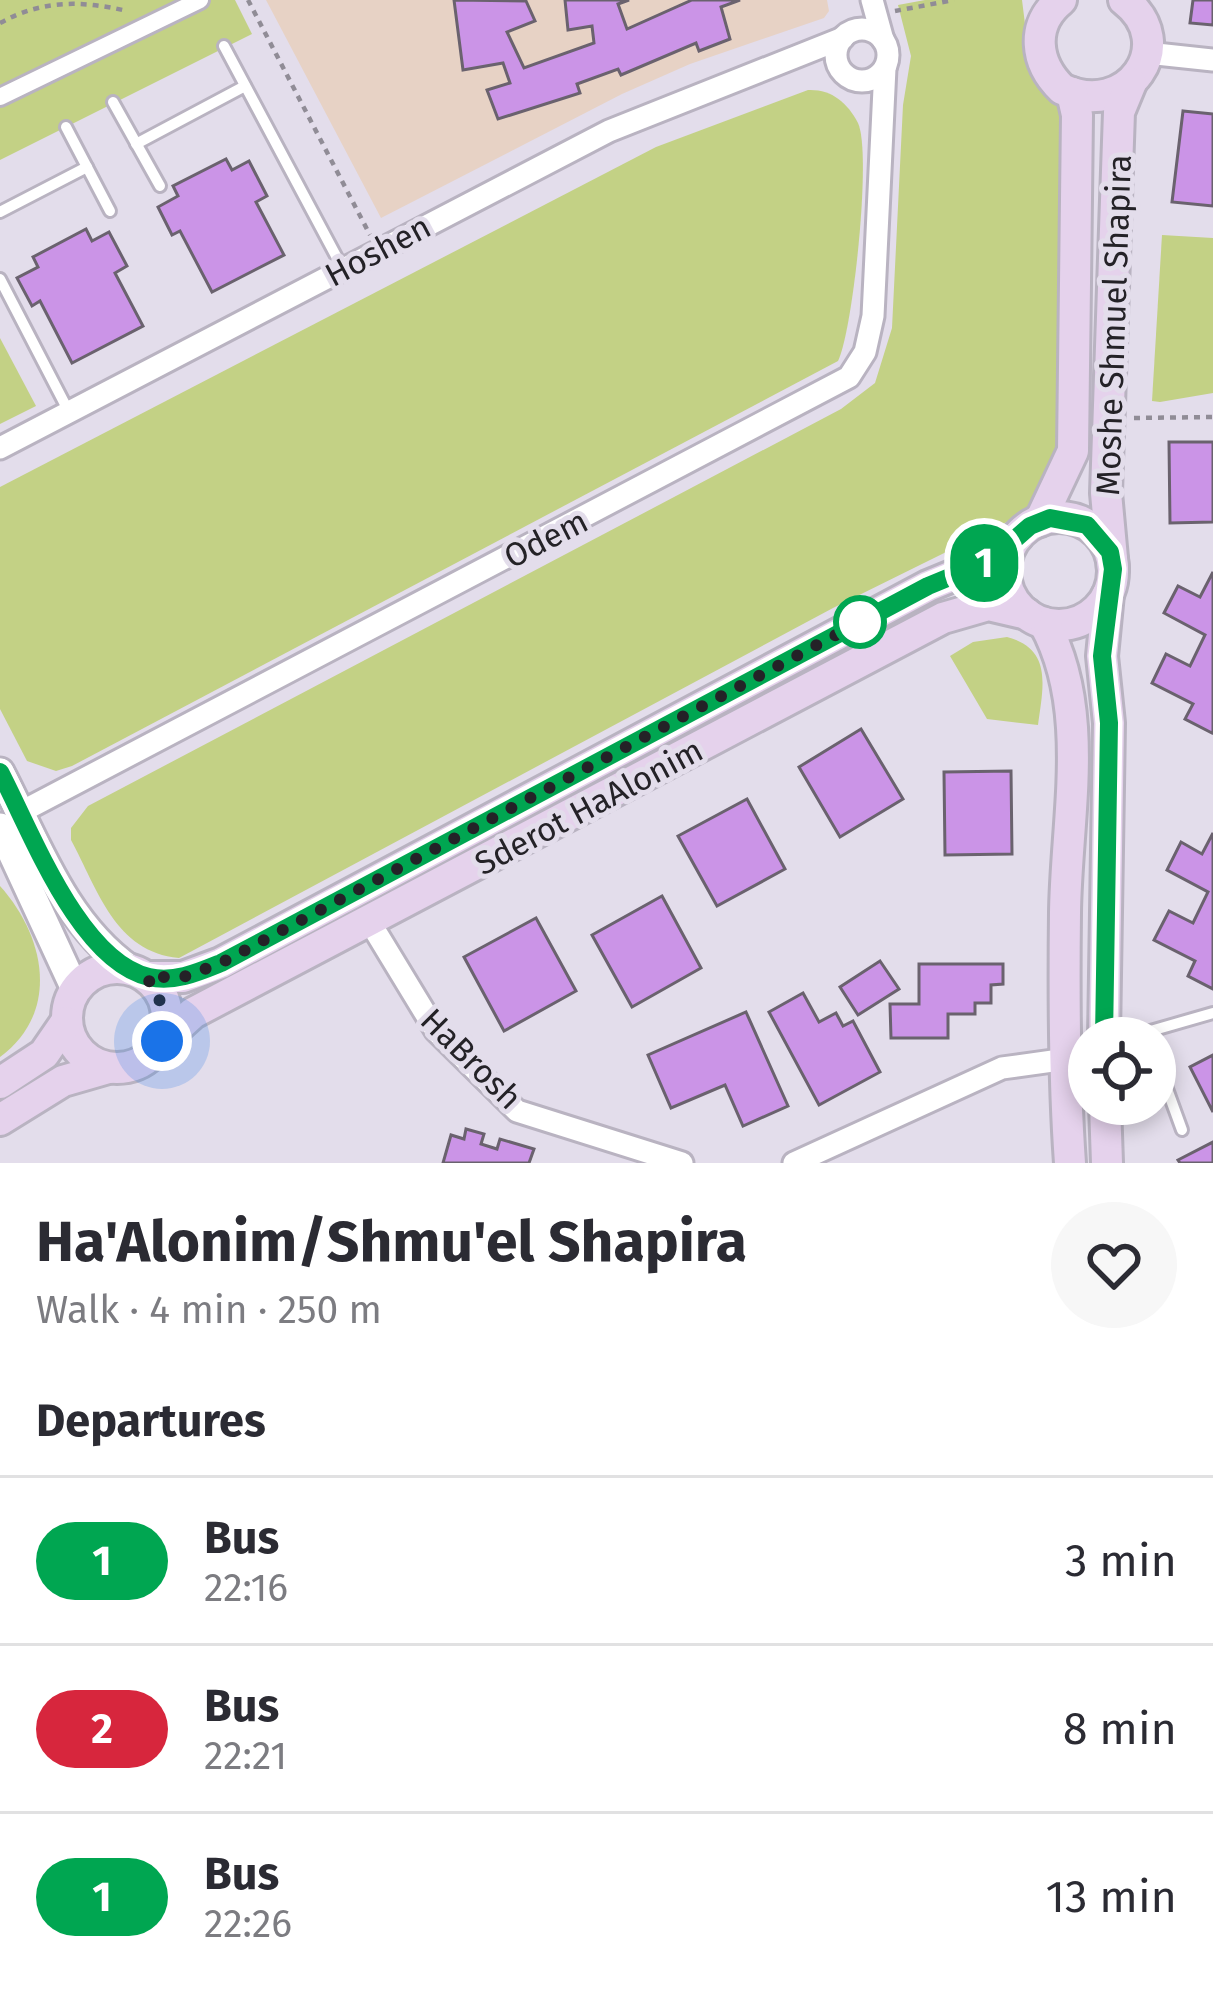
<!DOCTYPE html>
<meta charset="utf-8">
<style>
body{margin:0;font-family:"Fira Sans",sans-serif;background:#f7f7f7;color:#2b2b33;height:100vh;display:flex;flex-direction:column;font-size:45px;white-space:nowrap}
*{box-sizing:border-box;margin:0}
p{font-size:39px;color:#7c7c81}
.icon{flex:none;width:66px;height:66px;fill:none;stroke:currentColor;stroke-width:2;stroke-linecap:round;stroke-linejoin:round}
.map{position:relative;height:1163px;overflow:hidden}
.sheet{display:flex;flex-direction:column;background:#fff;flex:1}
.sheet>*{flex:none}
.badge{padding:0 24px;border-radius:39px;font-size:42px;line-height:78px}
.controls{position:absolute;left:1068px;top:1017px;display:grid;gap:24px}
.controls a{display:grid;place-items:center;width:108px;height:108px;border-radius:50%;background:#fff;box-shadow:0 6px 18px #0003;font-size:60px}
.you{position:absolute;width:60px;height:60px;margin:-30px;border:9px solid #fff;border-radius:50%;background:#1a73e8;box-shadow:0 0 0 18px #1a73e833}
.map>.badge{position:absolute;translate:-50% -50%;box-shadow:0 0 0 6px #fff}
h2{padding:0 36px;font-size:45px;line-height:108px}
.round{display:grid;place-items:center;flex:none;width:126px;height:126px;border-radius:63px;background:#f7f7f7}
.summary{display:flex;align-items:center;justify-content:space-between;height:204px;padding:0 36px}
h1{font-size:57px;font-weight:700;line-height:90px}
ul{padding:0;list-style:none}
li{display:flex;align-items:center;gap:36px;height:168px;padding:0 36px;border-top:3px solid #e1e1e2}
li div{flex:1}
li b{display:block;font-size:45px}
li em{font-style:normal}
li .badge{min-width:132px;font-weight:700;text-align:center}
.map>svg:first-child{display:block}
.education{fill:#e7d2c5}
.green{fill:#c3d185}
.building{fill:#cb94e7;stroke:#6a626e;stroke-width:3}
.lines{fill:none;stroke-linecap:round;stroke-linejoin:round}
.service-casing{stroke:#b9b3c1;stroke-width:16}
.pedestrian-casing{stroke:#b9b3c1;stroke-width:22}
.minor-casing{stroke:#b9b3c1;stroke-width:27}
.tertiary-casing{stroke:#b9b3c1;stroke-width:33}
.secondary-casing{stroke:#b9b3c1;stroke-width:36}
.path{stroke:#908c96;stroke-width:4.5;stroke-dasharray:6 6;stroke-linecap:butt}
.service{stroke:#fff;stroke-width:10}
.pedestrian{stroke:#fff;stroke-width:16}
.minor{stroke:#fff;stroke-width:21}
.tertiary{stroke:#fff;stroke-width:27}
.secondary{stroke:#e5d2ec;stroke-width:30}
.line-casing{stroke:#fff;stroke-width:27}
.line{stroke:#00a651;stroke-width:18}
.walk{stroke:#242227;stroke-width:12;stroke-dasharray:0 21.6}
.stop-dot{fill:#fff;stroke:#00a651;stroke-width:6}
.labels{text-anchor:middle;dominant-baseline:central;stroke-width:10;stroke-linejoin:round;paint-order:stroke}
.street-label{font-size:33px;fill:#242227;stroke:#e3ddeb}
</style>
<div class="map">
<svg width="1213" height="1163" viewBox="0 0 1213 1163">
<rect width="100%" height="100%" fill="#e3ddeb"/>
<path class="education" d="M266,0H827L829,11L824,18L690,64L622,94L381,218Z"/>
<g class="green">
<path d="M0,0H235L252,34L0,160Z"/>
<path d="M925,0H1022L1029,56L1065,114L1061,407L1056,464L1037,507L833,608L179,958C115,952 98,890 71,840V828L88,806L841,409L875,383L892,328L903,105L911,56L898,5Z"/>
<path d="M808,90C831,89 847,102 858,123C872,153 853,330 838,361L72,766L56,771L27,761L0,709V487L656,147Z"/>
<path d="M1162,235L1213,238V393L1160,402L1152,401Z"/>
<path d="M0,338L36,406L0,424Z"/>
<path d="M1007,637C1053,649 1043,687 1038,725L987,719L950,656L973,642Z"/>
<path d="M0,886C45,936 61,1012 0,1057Z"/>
</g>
<g class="building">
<path d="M454,0L526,1L535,21L507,32L524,68L594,43L592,26L568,30L565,0H629L618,4L627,29L692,0H740L721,7L730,39L699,51L696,43L621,75L618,69L577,84L580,93L498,119L487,90L510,83L503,63L463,70Z"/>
<path d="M1193,0H1213V25L1190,23Z"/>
<path d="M1183,111L1213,114V206L1172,202Z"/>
<path d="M226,159L232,170L249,161L267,196L256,202L284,255L212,292L180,231L172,235L158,207L178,196L173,186Z"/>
<path d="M86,229L92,241L109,232L127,266L115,273L143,326L72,363L40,301L32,306L17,278L38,267L33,257Z"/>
<path d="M1169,442H1213V522L1170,523Z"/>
<path d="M1213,572V731L1212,733L1185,719L1193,704L1152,683L1166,654L1190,666L1205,635L1164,613L1178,586L1200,597Z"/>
<path d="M861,729L903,799L840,837L799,767Z"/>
<path d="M1011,771L1012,854L945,855L944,772Z"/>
<path d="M747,799L785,869L717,906L678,836Z"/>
<path d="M1213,833V989L1188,976L1195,961L1154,940L1169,911L1193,923L1208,892L1167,870L1181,842L1202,854Z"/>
<path d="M662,896L701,968L632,1007L592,935Z"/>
<path d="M536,918L576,991L504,1031L464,957Z"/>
<path d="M880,961L899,989L858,1015L840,987Z"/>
<path d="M919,964H1003V984L991,985V1003H975V1014H948V1038H891L890,1004H919Z"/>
<path d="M803,993L819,1022L836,1013L843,1026L853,1021L880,1072L819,1105L769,1012Z"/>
<path d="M746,1012L788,1106L743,1126L725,1085L671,1108L648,1055Z"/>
<path d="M1213,1055V1112L1190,1067Z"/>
<path d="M466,1129L484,1134L481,1144L497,1149L500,1139L534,1149L529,1163H443L451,1135L464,1139Z"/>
<path d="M1213,1142V1163H1180L1178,1160Z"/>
</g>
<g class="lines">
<g class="service-casing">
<g id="service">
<path d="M224,46L343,269"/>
<path d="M113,102L160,186"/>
<path d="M66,127L110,211"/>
<path d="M136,144L245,86"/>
<path d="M0,212L87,167"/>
<path d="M0,279L69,412"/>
<path d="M1149,1038L1147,1032L1213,1013"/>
<path d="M1155,1056L1182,1130"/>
</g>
</g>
<g class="pedestrian-casing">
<path id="pedestrian" d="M0,97L200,0"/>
</g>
<g class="minor-casing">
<g id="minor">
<path d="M872,0L883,40"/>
<circle cx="862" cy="55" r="26"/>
<path d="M1147,53L1213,60"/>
<path d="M0,448L609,131L843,38"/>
<path d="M21,812L849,377L865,352L873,316L885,68"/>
<path d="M371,924L436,1031L517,1111L682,1163"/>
<path d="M794,1163L1002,1068L1067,1059"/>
</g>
</g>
<g class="tertiary-casing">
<g id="tertiary">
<path d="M0,772C36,841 64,923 130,969"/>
<path d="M0,827L75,989"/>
</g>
</g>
<g class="secondary-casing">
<g id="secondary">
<path d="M1061,0C1030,25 1035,63 1062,89C1127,120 1181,44 1124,0"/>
<circle cx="1059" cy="571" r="54"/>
<path d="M1040,521L1073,451L1077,115L1072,93"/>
<path d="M1113,569L1106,493L1119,112L1131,83"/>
<path d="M1044,623C1092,709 1066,818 1065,913C1064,996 1064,1080 1070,1163"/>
<circle cx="117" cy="1018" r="50"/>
<path d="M147,977H183L221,963L928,586L991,560L1018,536"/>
<path d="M1104,1038L1109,723L1102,656L1108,594"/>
<path d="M162,1041L193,1013L943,618L988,605L1027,614"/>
<path d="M0,1083L44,1054L66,1022"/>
<path d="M1105,1104L1107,1163"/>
<path d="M0,1120L63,1081L108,1068"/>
</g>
</g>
<g class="path">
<path d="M248,0L370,235"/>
<path d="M895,11L954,0"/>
<path d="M0,23C42,0 80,0 127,11"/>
<path d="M1134,418L1213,417"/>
</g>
<use href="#service" class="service"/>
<use href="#pedestrian" class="pedestrian"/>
<use href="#minor" class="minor"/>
<use href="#tertiary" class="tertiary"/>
<use href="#secondary" class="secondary"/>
</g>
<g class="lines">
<g class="line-casing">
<path id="line" d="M0,772C31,831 79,961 149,977C174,983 199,972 221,963L928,586L991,560L1030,526L1050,518L1087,525L1110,552L1113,569L1102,656L1109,723L1104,1038"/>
</g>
<use href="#line" class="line"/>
<path class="walk" d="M162,1041L167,1014L147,977H183L221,963L860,622"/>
</g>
<circle class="stop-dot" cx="860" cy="622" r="24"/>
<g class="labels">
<g class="street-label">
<text transform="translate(378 251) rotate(-28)">Hoshen</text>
<text transform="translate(1114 325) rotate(-88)">Moshe Shmuel Shapira</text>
<text transform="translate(546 539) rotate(-27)">Odem</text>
<text transform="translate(589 807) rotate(-28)">Sderot HaAlonim</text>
<text transform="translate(471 1059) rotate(45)">HaBrosh</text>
</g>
</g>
</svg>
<div class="controls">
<a><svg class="icon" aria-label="locate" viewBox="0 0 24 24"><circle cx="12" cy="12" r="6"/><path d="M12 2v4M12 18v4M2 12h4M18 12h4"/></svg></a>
</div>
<div class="you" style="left:162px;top:1041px"></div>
<b class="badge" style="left:984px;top:563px;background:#00a651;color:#fff">1</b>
</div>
<section class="sheet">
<div class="summary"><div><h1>Ha'Alonim/Shmu'el Shapira</h1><p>Walk · 4 min · 250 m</p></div><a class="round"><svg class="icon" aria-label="heart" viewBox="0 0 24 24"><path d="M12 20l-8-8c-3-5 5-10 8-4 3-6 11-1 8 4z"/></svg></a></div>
<h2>Departures</h2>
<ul>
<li><span class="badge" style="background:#00a651;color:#fff">1</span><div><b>Bus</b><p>22:16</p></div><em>3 min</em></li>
<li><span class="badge" style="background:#d7263d;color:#fff">2</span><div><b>Bus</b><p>22:21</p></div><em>8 min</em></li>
<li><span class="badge" style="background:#00a651;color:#fff">1</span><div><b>Bus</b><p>22:26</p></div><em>13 min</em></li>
</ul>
</section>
